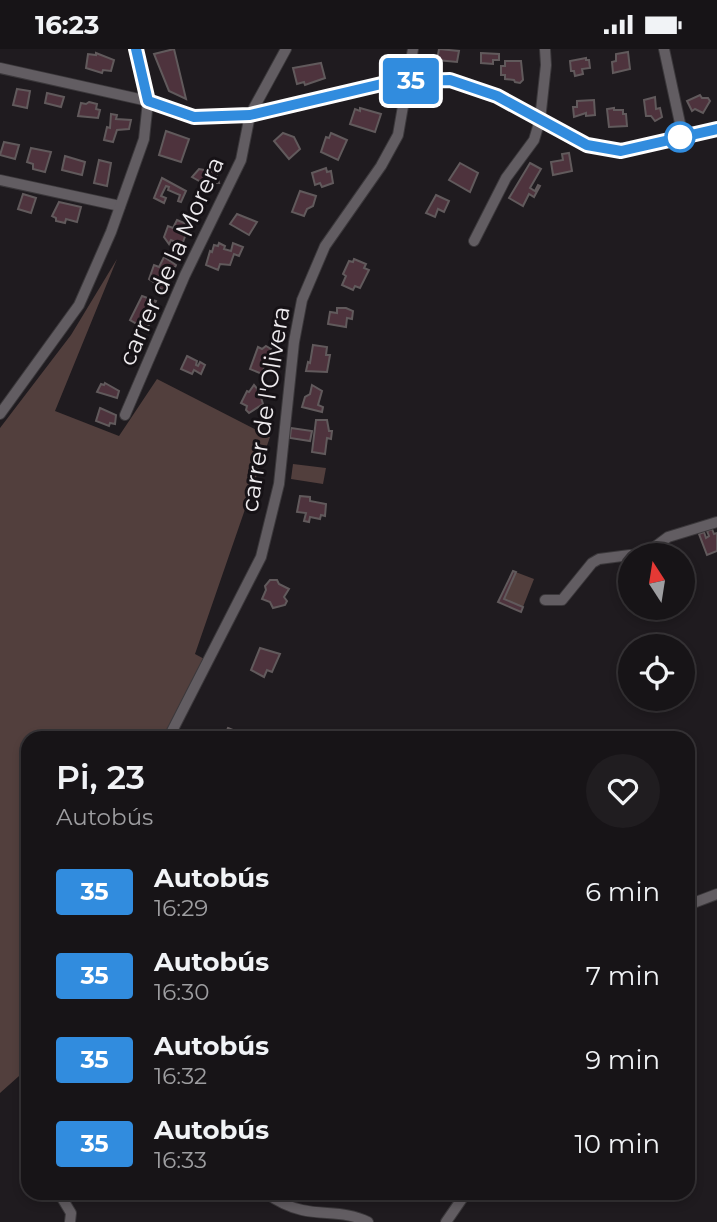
<!DOCTYPE html>
<html lang="es">
<meta charset="utf-8">
<style>
body{margin:0;font-family:Montserrat,sans-serif;background:#201d20;color:#f1f3f6;height:100vh;display:flex;flex-direction:column;font-size:26px;white-space:nowrap}
*{box-sizing:border-box;margin:0}
p{font-size:23px;color:#9e9ea1}
.icon{flex:none;width:38px;height:38px;fill:none;stroke:currentColor;stroke-width:2;stroke-linecap:round;stroke-linejoin:round}
.map{position:relative;flex:1;overflow:hidden}
.sheet{position:absolute;left:21px;top:682px;width:674px;height:469px;display:flex;flex-direction:column;background:#171417;border-radius:21px;box-shadow:0 4px 10px #0003,0 0 0 2px #363336}
.sheet>*{flex:none}
.badge{padding:0 14px;border-radius:5px;font-size:24px;line-height:46px}
.needle{width:46px;rotate:348deg}
.fabs{position:absolute;left:618px;top:494px;display:grid;gap:14px}
.fabs a{display:grid;place-items:center;width:77px;height:77px;border-radius:50%;background:#171417;box-shadow:0 4px 10px #0003,0 0 0 2px #363336;font-size:35px}
.map>.badge{position:absolute;translate:-50% -50%;box-shadow:0 0 0 4px #fff}
.round{display:grid;place-items:center;flex:none;width:74px;height:74px;border-radius:37px;background:#201d20}
.headline{display:flex;align-items:center;justify-content:space-between;height:119px;padding:0 35px}
h1{font-size:33px;font-weight:600;line-height:52px}
ul{padding:0;list-style:none}
li{display:flex;align-items:center;gap:21px;height:84px;padding:0 35px}
li div{flex:1}
li b{display:block;font-size:26px}
li em{font-style:normal}
li .badge{min-width:77px;font-weight:700;text-align:center}
.status{display:flex;justify-content:space-between;align-items:center;height:49px;padding:0 35px;background:#171417;direction:ltr}
.status svg{height:19px;fill:currentColor}
.map>svg:first-child{display:block}
.green{fill:#523f3d}
.building{fill:#4e333d;stroke:#615a5c;stroke-width:2}
.lines{fill:none;stroke-linecap:round;stroke-linejoin:round}
.minor-casing{stroke:#3b383b;stroke-width:12}
.minor{stroke:#625d62;stroke-width:10}
.line-casing{stroke:#fff;stroke-width:16}
.line{stroke:#318cde;stroke-width:10}
.stop-dot{fill:#fff;stroke:#318cde;stroke-width:3.5}
.labels{text-anchor:middle;dominant-baseline:central;stroke-width:6;stroke-linejoin:round;paint-order:stroke}
.street-label{font-size:24px;fill:#eeebee;stroke:#161216}
</style>
<div class="status"><b>16:23</b><svg viewBox="0 0 49 12"><path d="M0 12V9h3v3zM5 12V6h3v6zM10 12V3h3v9zM15 12V0h3v12zM26 1h20v11H26zM47 4h2v5h-2z"/></svg></div>
<div class="map">
<svg width="717" height="1173" viewBox="0 0 717 1173">
<rect width="100%" height="100%" fill="#1f1b1f"/>
<g class="green">
<path d="M117,210L55,362L119,387L157,330L270,388L195,605L208,612L168,689L28,690V1019L0,1044V379L71,286Z"/>
<path d="M293,415L326,419L323,435L291,430Z"/>
<path d="M513,522L534,530L521,563L498,553Z"/>
</g>
<g class="building">
<path d="M174,0L186,50L169,42L154,5Z"/>
<path d="M439,0L459,2L457,13L437,11Z"/>
<path d="M628,3L630,20L613,24L612,13L616,12V5Z"/>
<path d="M96,4L114,11L111,22L103,21L102,24L86,19L88,5L96,6Z"/>
<path d="M481,4L499,5V11H493V15L481,14Z"/>
<path d="M586,9V11H589L590,19L582,20L583,25L575,27L574,22H571L570,12Z"/>
<path d="M505,12H521L523,31L520,34L515,33L514,31L505,30V26H501V17H505Z"/>
<path d="M321,14L325,29L305,36L304,33L297,35L293,19Z"/>
<path d="M17,40L30,42L27,59L13,56Z"/>
<path d="M47,44L64,48L61,58L45,54Z"/>
<path d="M700,46L702,49H708L710,52L703,64L695,60L692,62L687,52Z"/>
<path d="M655,48L656,60L660,59L662,68L655,72L651,67H646L644,51Z"/>
<path d="M594,51L595,66L586,67V64L574,68L573,58H577V52Z"/>
<path d="M89,53L97,55L96,60L100,61L98,69L78,67L81,54L86,55Z"/>
<path d="M360,59L381,65L375,83L350,75L355,60L360,62Z"/>
<path d="M614,59V61H623V65H626L627,77L609,78L607,60Z"/>
<path d="M111,65L117,66L116,70L131,71L129,80L117,81L113,93L104,91L107,78L110,79Z"/>
<path d="M166,82L189,90L181,113L159,106Z"/>
<path d="M283,84L294,88L300,100L289,110L274,92Z"/>
<path d="M331,84L347,91L338,111L321,103L326,88L329,89Z"/>
<path d="M4,93L19,96L15,110L0,106Z"/>
<path d="M31,99L51,103L45,123L33,120V115L27,113Z"/>
<path d="M569,104L572,122L553,126L551,113L563,111L562,105Z"/>
<path d="M65,107L85,113L82,126L62,121Z"/>
<path d="M99,111L111,114L107,137L94,134Z"/>
<path d="M460,114L478,124L470,143L449,131Z"/>
<path d="M530,114L541,120L530,139L535,142L538,136L540,137L534,148L529,145L523,157L509,149Z"/>
<path d="M326,119L327,123L331,122L333,134L322,138L320,134L315,136L312,124Z"/>
<path d="M199,120L216,123L219,134L201,133L192,128Z"/>
<path d="M162,129L186,142L181,153L178,152L180,146L168,141L169,138L166,137L161,147L166,149L164,154L154,149Z"/>
<path d="M300,142L316,147L313,157L307,160L304,167L292,163Z"/>
<path d="M23,145L36,149L31,164L18,160Z"/>
<path d="M436,146L449,152L444,163L438,160L435,168L426,164Z"/>
<path d="M59,153L81,158L77,173L66,170L65,174L56,172V169L52,167Z"/>
<path d="M237,165L257,173L249,186L230,175Z"/>
<path d="M177,171L189,176L182,196L171,191L169,195L164,188L168,177L173,179Z"/>
<path d="M219,194L225,197L224,200L231,202L233,194L243,198L239,207L234,205L230,216L220,215L218,221L206,216L210,202L212,203L214,196L218,197Z"/>
<path d="M164,208L176,216L165,242L157,238L158,236L149,230L154,216L159,218Z"/>
<path d="M354,210L366,215L364,219L369,221L360,239L355,237L353,241L342,236L346,227L343,225L349,212L353,213Z"/>
<path d="M142,247L156,252L150,263L153,265L149,276L144,279L130,271Z"/>
<path d="M337,259H346L353,262L352,270L347,269L346,278L328,275L330,263L337,264Z"/>
<path d="M313,296L327,298L326,306H330L327,323L306,322L308,313L310,314Z"/>
<path d="M266,297L271,300L269,307L273,310L272,314L265,316L262,325L250,320L258,298L262,300Z"/>
<path d="M187,307L197,312L196,316L198,317L200,313L205,316L201,325L194,321L192,325L181,320Z"/>
<path d="M105,334L119,342L117,349L97,343L101,335L104,336Z"/>
<path d="M254,336L259,342L263,355L249,364L246,361L247,357L241,354L247,342L249,343Z"/>
<path d="M312,336L322,342L318,356L323,358L322,363L302,358L305,348L310,345Z"/>
<path d="M100,359L116,366L115,375L110,374L109,377L96,372Z"/>
<path d="M316,371H327L329,382H332L331,390L327,389L325,405L312,403Z"/>
<path d="M291,379L312,382L310,392L290,389Z"/>
<path d="M300,447L310,448V452L326,455L325,467L321,466L320,470L310,468L309,473L304,472L306,464L297,463Z"/>
<path d="M712,480L714,485L717,484V502L707,506L699,485L704,483L706,489L709,487L707,482Z"/>
<path d="M513,522L516,523L504,550L523,558L521,563L498,553Z"/>
<path d="M270,531H277L279,535L289,540L284,548L287,552L285,556L273,559L270,553L262,550L266,541L265,537Z"/>
<path d="M260,599L280,605L272,623L267,621L264,628L251,621Z"/>
<path d="M228,679L247,687L248,685L260,690H214L217,682L225,686Z"/>
</g>
<g class="lines">
<g class="minor-casing">
<g id="minor">
<path d="M664,0L683,88"/>
<path d="M0,19L148,52L194,68L250,66L390,33L450,31L497,47L587,96L621,102L717,80"/>
<path d="M0,131L120,157"/>
<path d="M474,192L506,129L534,91L540,71L546,16L545,0"/>
<path d="M0,365L79,256L111,183L144,90L148,52L136,0"/>
<path d="M125,366L185,226L241,111L250,66L286,0"/>
<path d="M632,506L648,503L668,488L717,473"/>
<path d="M545,551H562L592,514L599,510L630,506"/>
<path d="M168,690L261,508L279,435L294,293L302,251L325,197L381,117L398,86L413,0"/>
<path d="M688,856L717,845"/>
<path d="M59,1144L71,1164L70,1173"/>
<path d="M266,1144C277,1152 288,1158 302,1161C324,1166 347,1162 368,1173"/>
<path d="M446,1173L466,1144"/>
</g>
</g>
<use href="#minor" class="minor"/>
</g>
<g class="lines">
<g class="line-casing">
<path id="line" d="M136,0L148,52L194,68L250,66L390,33L450,31L497,47L587,96L621,102L717,80"/>
</g>
<use href="#line" class="line"/>
</g>
<circle class="stop-dot" cx="680" cy="88" r="14"/>
<g class="labels">
<g class="street-label">
<text transform="translate(171 212) rotate(-66)">carrer de la Morera</text>
<text transform="translate(265 360) rotate(-81)">carrer de l'Olivera</text>
</g>
</g>
</svg>
<div class="fabs">
<a><svg class="needle" viewBox="-14 -14 28 28"><path d="M0-13l5 13h-10z" fill="#e53935"/><path d="M0 13l5-13h-10z" fill="#9e9ea1"/></svg></a>
<a><svg class="icon" aria-label="locate" viewBox="0 0 24 24"><circle cx="12" cy="12" r="6"/><path d="M12 2v4M12 18v4M2 12h4M18 12h4"/></svg></a>
</div>
<b class="badge" style="left:411px;top:32px;background:#318cde;color:#fff">35</b>
<section class="sheet">
<div class="headline"><div><h1>Pi, 23</h1><p>Autobús</p></div><a class="round"><svg class="icon" aria-label="heart" viewBox="0 0 24 24"><path d="M12 20l-8-8c-3-5 5-10 8-4 3-6 11-1 8 4z"/></svg></a></div>
<ul>
<li><span class="badge" style="background:#318cde;color:#fff">35</span><div><b>Autobús</b><p>16:29</p></div><em>6 min</em></li>
<li><span class="badge" style="background:#318cde;color:#fff">35</span><div><b>Autobús</b><p>16:30</p></div><em>7 min</em></li>
<li><span class="badge" style="background:#318cde;color:#fff">35</span><div><b>Autobús</b><p>16:32</p></div><em>9 min</em></li>
<li><span class="badge" style="background:#318cde;color:#fff">35</span><div><b>Autobús</b><p>16:33</p></div><em>10 min</em></li>
</ul>
</section>
</div>
